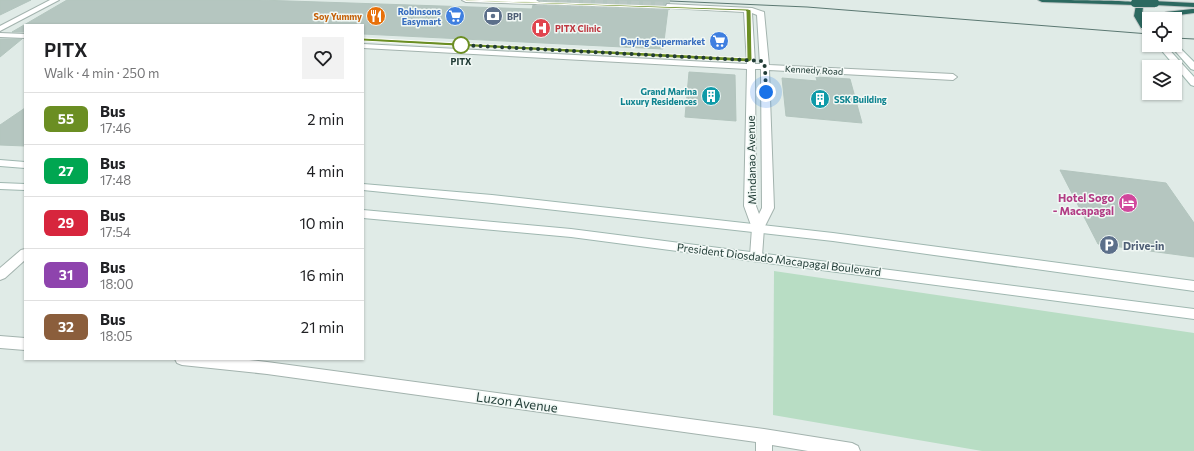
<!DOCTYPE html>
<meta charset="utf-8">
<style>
body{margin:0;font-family:Commissioner,sans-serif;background:#f2f2f2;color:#202124;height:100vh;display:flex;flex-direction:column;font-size:15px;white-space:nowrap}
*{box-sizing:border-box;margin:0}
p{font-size:13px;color:#757577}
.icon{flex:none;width:22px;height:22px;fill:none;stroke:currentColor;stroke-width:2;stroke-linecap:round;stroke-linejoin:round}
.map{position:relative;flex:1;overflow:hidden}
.details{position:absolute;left:24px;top:24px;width:340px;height:336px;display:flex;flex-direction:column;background:#fff;border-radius:0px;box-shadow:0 1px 3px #0004}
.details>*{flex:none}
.badge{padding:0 8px;border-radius:6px;font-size:14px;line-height:26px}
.buttons{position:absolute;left:1142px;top:12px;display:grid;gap:8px}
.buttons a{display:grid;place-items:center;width:40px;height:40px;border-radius:0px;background:#fff;box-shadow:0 1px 3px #0004;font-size:20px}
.you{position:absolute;width:20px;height:20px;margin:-10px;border:3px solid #fff;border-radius:50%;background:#1a73e8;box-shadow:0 0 0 6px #1a73e833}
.map>.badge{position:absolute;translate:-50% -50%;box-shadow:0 0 0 2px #fff}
.round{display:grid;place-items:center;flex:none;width:42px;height:42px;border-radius:0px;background:#f2f2f2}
.headline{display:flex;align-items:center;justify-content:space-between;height:68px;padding:0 20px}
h1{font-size:19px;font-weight:600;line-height:30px}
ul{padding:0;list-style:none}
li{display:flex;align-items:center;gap:12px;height:52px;padding:0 20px;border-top:1px solid #e0e0e0}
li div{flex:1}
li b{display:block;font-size:15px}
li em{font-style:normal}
li .badge{min-width:44px;font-weight:700;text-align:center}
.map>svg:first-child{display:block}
.green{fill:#b8ddc4}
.building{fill:#b5c6c0;stroke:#b3c5be}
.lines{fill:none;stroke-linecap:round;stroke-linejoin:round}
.street-tunnel{stroke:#bac8c4;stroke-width:8;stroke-dasharray:8 4;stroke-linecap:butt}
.street-casing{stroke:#a3b3ae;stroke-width:2}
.secondary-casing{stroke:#9fb7b0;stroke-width:2}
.highway-casing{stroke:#c1c8c7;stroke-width:2}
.street{fill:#fff;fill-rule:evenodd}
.secondary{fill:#fff;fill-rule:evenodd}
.highway{fill:#2c6960;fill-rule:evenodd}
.tram{stroke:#5b7872;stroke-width:1}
.highway-bridge-casing{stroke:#c1c8c7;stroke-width:10;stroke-linecap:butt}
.highway-bridge{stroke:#2c6960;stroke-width:8}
.line{fill:#6b8e23;stroke:#fff}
.walk{stroke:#213c36;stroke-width:4;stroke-dasharray:0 7.2}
.stop-dot{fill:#fff;stroke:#6b8e23;stroke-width:2}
.labels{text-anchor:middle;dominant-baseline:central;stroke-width:3;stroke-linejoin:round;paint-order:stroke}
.far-shop-label{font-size:9px;font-weight:bold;fill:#366cbe;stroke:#f1f8f5;text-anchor:end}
.far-food-label{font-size:9px;font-weight:bold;fill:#c56008;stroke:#f1f8f5;text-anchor:end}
.far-service-label{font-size:9px;font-weight:bold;fill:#4e5e75;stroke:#f1f8f5;text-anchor:start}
.far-health-label{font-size:9px;font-weight:bold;fill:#be3a42;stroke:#f1f8f5;text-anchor:start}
.far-stop-label{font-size:9px;font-weight:bold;fill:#213c36;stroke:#f1f8f5}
.far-street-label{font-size:9px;fill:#213c36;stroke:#f1f8f5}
.far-culture-label{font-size:9px;font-weight:bold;fill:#0d838f;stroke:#f1f8f5;text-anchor:end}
.street-label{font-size:11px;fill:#213c36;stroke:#f1f8f5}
.hotel-label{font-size:11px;font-weight:bold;fill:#b23c85;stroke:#f1f8f5;text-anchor:end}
.service-label{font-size:11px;font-weight:bold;fill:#4e5e75;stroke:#f1f8f5;text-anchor:start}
.near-street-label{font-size:13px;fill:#213c36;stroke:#f1f8f5}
</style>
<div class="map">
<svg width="1194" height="451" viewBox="0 0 1194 451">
<rect width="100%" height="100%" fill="#e0ebe7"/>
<path class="green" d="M774,271L1194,333V451H982L773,415Z"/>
<g class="building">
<path d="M0,0H31L0,15Z"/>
<path d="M67,0H259L532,9L533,5L540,3L539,0H669V3L665,5L668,9L663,49L363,34V25H25V32H12Z"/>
<path d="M0,39H22L0,57Z"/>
<path d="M689,72L735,75L736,121L685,117Z"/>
<path d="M816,77L850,79L862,123L786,116L782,78L817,81Z"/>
<path d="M25,108V146L0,145V125Z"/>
<path d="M1060,170L1166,183L1194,223V257L1098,244Z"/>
</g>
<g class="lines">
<path class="street-tunnel" d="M535,2L670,6"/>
<g class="street-casing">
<g id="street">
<path d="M50,0H59L0,31V26Z"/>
<path d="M462,0H536L539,2L535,4L466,2Z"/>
<path d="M667,4L752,8L764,12L769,65L953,74L957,77L953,80L769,70L774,208L764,228L762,256L760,259L756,260L752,259L750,256L752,228L744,206L747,69L363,48V44L747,64L744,12L670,8L666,6ZM752,13L757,15L760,64H755ZM755,69H761L762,208L759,214L756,206Z"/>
<path d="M0,33L25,34V38L0,37Z"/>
<path d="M25,249V260L5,278L0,280V268L21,250Z"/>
<path d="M0,336L25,338V350L0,348Z"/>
<path d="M175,359H240L267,362L764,429L852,443L858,446L860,451H808L772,445V451H756V442L267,374L182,365L177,363Z"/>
</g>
</g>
<g class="secondary-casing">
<g id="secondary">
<path d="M1141,24H1147L1149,27V33L1141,28Z"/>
<path d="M1175,43L1194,62V70L1191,69L1170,45H1175Z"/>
<path d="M1157,45H1165L1194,77V86L1191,85Z"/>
<path d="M0,160L25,162V168L0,166Z"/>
<path d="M0,183L25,184V190L0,189Z"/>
<path d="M363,184L492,195L833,233L1194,281V291L833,241L492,203L363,190Z"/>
<path d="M363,210L571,229L1194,309V319L571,237L363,218Z"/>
</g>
</g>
<g class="highway-casing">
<g id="highway">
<path d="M1038,0C1054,0 1131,0 1139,3L1135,5L1042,2Z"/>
<path d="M1152,1L1194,3V7L1155,5L1151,3Z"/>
<path d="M1136,5H1139L1143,7L1142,16L1148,26L1147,28H1141L1134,16Z"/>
<path d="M1192,9H1194V13L1171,16L1165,19H1155L1166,12Z"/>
</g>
</g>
<use href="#street" class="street"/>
<use href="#secondary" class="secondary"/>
<use href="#highway" class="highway"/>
<g class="tram">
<path d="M670,1L807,7L1149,34"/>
<path d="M1175,38L1194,39"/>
</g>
<g class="highway-bridge-casing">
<path id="highway-bridge" d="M1135,3H1155"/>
</g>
<use href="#highway-bridge" class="highway-bridge"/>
</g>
<path class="line" d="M464,0H466L748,9L751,10L752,60L749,62L363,41L360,39L363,38L747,58L746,11L466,1Z"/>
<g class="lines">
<path class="walk" d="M461,45H460L763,61L765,67L766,92"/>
</g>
<defs>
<g id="restaurant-disc" transform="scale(1)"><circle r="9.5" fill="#e8710a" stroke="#f1f8f5"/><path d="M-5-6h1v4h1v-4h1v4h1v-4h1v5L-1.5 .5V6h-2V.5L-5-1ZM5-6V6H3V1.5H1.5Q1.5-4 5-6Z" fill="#fff"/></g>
<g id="supermarket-disc" transform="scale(1)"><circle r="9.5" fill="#3f7fe0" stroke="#f1f8f5"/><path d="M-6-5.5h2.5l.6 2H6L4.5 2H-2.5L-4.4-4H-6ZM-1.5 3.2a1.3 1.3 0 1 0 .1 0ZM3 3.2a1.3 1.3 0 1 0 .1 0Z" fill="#fff"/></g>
<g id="bank-disc" transform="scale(1)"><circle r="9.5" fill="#5c6f8a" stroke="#f1f8f5"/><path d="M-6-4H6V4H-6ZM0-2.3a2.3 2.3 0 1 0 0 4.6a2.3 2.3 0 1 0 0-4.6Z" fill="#fff"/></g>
<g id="hospital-disc" transform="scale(1)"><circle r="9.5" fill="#e0444e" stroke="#f1f8f5"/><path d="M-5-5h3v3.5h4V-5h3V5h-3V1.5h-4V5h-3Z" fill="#fff"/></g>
<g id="building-disc" transform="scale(1)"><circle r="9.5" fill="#0f9aa8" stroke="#f1f8f5"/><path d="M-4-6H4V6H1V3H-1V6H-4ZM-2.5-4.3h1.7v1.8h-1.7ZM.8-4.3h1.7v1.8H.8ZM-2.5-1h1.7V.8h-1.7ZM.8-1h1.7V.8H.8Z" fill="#fff"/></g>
<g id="hotel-disc" transform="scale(1)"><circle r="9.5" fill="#d1479c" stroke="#f1f8f5"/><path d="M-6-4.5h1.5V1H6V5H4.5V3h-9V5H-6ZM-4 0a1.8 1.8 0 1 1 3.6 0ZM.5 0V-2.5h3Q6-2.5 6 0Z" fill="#fff"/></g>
<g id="parking-disc" transform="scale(1)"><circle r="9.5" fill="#5c6f8a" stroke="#f1f8f5"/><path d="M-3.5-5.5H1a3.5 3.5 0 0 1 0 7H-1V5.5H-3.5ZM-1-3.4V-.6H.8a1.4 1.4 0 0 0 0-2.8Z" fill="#fff"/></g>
</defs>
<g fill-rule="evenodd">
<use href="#restaurant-disc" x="376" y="16"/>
<use href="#supermarket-disc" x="455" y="16"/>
<use href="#bank-disc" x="493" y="16"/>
<use href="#hospital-disc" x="541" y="28"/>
<use href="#supermarket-disc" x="719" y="41"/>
<use href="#building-disc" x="711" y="96"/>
<use href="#building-disc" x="820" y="99"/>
<use href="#hotel-disc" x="1128" y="203"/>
<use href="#parking-disc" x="1109" y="245"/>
</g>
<circle class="stop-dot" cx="461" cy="45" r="8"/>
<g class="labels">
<g class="far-shop-label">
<text x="441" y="11">Robinsons<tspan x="441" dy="10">Easymart</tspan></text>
<text x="705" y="41">Daying Supermarket</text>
</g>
<g class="far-food-label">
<text x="362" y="16">Soy Yummy</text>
</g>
<g class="far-service-label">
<text x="507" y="16">BPI</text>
</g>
<g class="far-health-label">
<text x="555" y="28">PITX Clinic</text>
</g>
<g class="far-stop-label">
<text x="461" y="61">PITX</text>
</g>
<g class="far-street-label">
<text transform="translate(814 70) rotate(3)">Kennedy Road</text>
</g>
<g class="far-culture-label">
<text x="697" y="91">Grand Marina<tspan x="697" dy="10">Luxury Residences</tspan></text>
<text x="834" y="99" text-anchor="start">SSK Building</text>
</g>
<g class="street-label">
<text transform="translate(751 160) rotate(-91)">Mindanao Avenue</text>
<text transform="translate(779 259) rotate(7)">President Diosdado Macapagal Boulevard</text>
</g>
<g class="hotel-label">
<text x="1114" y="197">Hotel Sogo<tspan x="1114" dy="13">- Macapagal</tspan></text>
</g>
<g class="service-label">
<text x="1123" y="245">Drive-in</text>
</g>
<g class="near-street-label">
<text transform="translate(517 402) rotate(8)">Luzon Avenue</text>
</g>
</g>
</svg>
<div class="buttons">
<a><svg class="icon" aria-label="locate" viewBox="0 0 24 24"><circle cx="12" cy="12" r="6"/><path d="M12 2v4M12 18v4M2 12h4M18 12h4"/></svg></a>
<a><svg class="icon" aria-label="layers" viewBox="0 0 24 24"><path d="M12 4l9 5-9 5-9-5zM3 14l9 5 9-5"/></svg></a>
</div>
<div class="you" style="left:766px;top:92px"></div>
<section class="details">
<div class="headline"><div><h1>PITX</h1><p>Walk · 4 min · 250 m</p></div><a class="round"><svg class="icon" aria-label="heart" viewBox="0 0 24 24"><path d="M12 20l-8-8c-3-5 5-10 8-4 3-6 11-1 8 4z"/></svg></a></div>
<ul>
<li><span class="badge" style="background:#6b8e23;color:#fff">55</span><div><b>Bus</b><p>17:46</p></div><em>2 min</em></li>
<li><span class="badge" style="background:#00a651;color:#fff">27</span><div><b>Bus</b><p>17:48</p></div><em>4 min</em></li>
<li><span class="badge" style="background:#d7263d;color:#fff">29</span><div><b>Bus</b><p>17:54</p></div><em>10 min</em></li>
<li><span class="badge" style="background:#8e44ad;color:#fff">31</span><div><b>Bus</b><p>18:00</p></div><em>16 min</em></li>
<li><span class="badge" style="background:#8b5e3c;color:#fff">32</span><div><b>Bus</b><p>18:05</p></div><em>21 min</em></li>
</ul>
</section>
</div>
